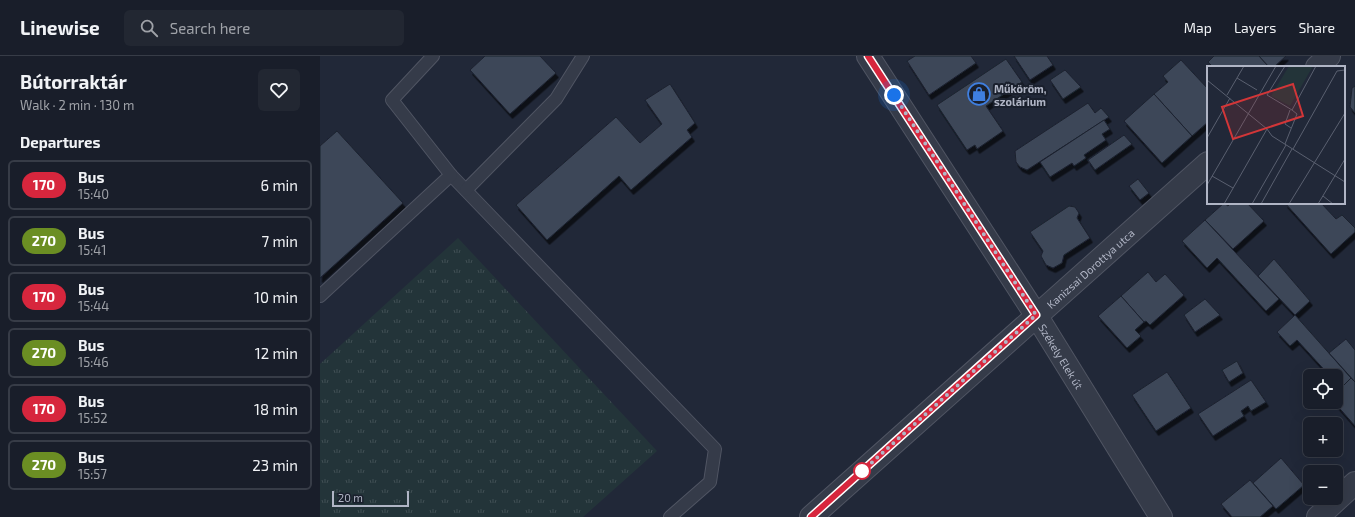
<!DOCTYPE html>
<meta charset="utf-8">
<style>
body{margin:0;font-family:"Exo 2",sans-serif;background:#222732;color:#f1f3f6;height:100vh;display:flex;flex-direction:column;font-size:15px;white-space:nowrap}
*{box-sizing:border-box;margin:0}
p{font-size:13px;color:#9fa2a8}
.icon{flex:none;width:22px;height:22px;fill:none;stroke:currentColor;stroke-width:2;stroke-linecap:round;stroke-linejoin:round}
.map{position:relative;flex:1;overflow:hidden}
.drawer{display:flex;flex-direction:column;background:#191e2a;width:320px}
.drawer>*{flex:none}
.badge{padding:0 8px;border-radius:13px;font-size:14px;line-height:26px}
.tools{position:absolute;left:983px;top:313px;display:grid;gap:8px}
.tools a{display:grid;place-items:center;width:40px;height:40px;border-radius:6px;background:#191e2a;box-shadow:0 4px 16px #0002,0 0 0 1px #373c47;font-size:20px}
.scale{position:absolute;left:12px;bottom:10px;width:77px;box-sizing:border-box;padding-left:4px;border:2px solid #b0b5c5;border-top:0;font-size:11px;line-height:14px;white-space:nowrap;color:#b0b5c5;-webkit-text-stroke:3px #1a202d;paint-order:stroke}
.you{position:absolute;width:20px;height:20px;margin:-10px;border:3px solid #fff;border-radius:50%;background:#1a73e8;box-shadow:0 0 0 6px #1a73e833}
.map>.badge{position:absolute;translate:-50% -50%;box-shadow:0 0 0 2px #fff}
h2{padding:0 20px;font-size:15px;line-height:36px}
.round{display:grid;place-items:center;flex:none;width:42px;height:42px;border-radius:6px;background:#222732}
.head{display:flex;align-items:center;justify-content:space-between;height:68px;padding:0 20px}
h1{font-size:19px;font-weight:700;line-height:30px}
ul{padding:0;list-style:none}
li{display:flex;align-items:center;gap:12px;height:50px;margin:0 8px 6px;padding:0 12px;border:2px solid #373c47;border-radius:6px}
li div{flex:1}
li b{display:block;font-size:15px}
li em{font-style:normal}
li .badge{min-width:44px;font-weight:700;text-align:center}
header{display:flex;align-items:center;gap:24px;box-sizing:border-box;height:56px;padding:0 20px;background:#191e2a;border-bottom:1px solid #373c47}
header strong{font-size:19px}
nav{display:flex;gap:22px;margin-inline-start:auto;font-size:14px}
.search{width:280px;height:36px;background:#222732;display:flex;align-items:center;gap:10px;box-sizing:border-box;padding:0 14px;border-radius:6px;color:#9fa2a8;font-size:15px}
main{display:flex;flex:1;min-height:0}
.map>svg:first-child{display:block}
.grass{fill:url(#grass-tufts)}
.building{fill:#3d4658;stroke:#1c222f;filter:url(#shadow)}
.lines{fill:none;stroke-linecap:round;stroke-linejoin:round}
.lane-casing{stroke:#505563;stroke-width:14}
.street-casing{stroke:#505563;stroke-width:24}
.lane{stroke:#353b49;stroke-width:12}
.street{stroke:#353b49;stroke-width:22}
.line-casing{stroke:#fff;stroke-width:9}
.line{stroke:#d7263d;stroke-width:6}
.walk{stroke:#b0b5c5;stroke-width:4;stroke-dasharray:0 7.2}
.stop-dot{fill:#fff;stroke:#d7263d;stroke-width:2}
.labels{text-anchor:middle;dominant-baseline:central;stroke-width:4;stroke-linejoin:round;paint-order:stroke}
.poi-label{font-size:11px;font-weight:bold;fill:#b0b5c5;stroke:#1a202d;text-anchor:start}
.street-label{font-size:11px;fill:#b0b5c5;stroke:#1a202d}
.inset-road{fill:none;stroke:#5a6070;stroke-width:1}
.view{fill:#d23638;fill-opacity:0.15;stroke:#d23638;stroke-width:2}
.inset-edge{fill:none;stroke:#b0b5c5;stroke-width:2}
</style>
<header>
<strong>Linewise</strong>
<div class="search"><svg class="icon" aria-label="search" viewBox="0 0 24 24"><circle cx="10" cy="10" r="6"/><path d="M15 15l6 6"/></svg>Search here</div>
<nav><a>Map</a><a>Layers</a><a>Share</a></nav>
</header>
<main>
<section class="drawer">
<div class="head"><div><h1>Bútorraktár</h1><p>Walk · 2 min · 130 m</p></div><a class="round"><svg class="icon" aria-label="heart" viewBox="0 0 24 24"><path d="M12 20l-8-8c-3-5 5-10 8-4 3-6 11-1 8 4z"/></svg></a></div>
<h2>Departures</h2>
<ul>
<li><span class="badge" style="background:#d7263d;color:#fff">170</span><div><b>Bus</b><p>15:40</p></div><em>6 min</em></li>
<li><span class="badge" style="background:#6b8e23;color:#fff">270</span><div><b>Bus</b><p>15:41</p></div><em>7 min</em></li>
<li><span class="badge" style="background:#d7263d;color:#fff">170</span><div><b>Bus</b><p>15:44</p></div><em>10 min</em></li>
<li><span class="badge" style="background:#6b8e23;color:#fff">270</span><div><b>Bus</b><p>15:46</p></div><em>12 min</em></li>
<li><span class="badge" style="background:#d7263d;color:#fff">170</span><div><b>Bus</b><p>15:52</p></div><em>18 min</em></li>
<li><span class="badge" style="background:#6b8e23;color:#fff">270</span><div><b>Bus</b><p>15:57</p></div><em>23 min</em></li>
</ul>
</section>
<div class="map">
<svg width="1035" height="461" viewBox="0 0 1035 461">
<defs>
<pattern id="grass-tufts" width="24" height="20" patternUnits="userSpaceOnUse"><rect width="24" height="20" fill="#233439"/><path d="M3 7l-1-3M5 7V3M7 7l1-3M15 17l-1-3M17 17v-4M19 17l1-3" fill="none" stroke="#404f54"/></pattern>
<filter id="shadow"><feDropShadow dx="2.5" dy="4.5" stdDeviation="0" flood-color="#0009"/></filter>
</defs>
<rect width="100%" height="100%" fill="#212838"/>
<path class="grass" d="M138,182L337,395L263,461H0V308Z"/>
<g class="building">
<path d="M165,0H220L236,17L190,58L150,14Z"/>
<path d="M595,0H651L656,7L609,39L587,5Z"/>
<path d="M694,0H727L733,9L710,24Z"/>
<path d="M894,0H939L949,11H893L888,6Z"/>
<path d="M939,0H966L954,11H949Z"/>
<path d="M686,3L702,26L666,50L683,75L657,93L655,89L647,94L617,49Z"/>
<path d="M861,4L888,33V66L872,80L834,38L848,26L843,20Z"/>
<path d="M745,14L761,31L743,43L730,24Z"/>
<path d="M350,28L375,67L367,74L372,81L311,134L299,120L227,184L196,149L296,61L320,87L342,68L325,44Z"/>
<path d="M1035,30V57L1030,51L1032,32Z"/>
<path d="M834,38L872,80L842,107L804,65Z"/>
<path d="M768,47L775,57L781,52L789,61L707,114L700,111L696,106L695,95Z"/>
<path d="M784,64L790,73L782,78L786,84L764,99L766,102L754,110L752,107L730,121L720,106Z"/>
<path d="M17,75L83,147L0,222V90Z"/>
<path d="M804,79L812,88L775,114L768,104Z"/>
<path d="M818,123L829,137L820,144L809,130Z"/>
<path d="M904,147L908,150L911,147H927L944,165L913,193L885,164Z"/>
<path d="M965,147H1001L1016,163L1022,159L1035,172V176L1011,198Z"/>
<path d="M749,150L755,151L759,157L757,162L770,182L744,199L742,207L733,212L726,209L721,200L723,195L710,176Z"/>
<path d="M885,164L959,243L946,255L897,202L887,212L862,185Z"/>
<path d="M954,203L990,245L975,259L938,220Z"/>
<path d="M828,216L836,226L845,218L864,239L830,269L826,265L824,266L801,240Z"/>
<path d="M801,240L824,266L815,274L821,280L807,292L778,260Z"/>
<path d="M885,243L900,259L875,276L864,259Z"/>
<path d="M975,259L1031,322L1021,332L1016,326V320H1010L977,284L970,290L957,276Z"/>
<path d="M1026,283L1035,294V326L1009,297Z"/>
<path d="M917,305L923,317L909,326L902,314Z"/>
<path d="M847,316L871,352L836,375L812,339Z"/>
<path d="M1031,322L1035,326V370L1014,346H1016V337Z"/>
<path d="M931,324L946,346L931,355L928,350L921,355L924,360L893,380L878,358Z"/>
<path d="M961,402L984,429L956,453L933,427Z"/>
<path d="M930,424L953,450L940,461H912L901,448Z"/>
</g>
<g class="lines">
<g class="lane-casing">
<g id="lane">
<path d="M131,119L395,393L390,426L350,461"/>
<path d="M146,134L236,43L263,0"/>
<path d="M0,240L131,119L72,44L113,0"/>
</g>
</g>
<g class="street-casing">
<g id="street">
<path id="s1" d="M548,0L716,259L841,461"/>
<path d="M997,11L1009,0"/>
<path id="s2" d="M491,461L888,107"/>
<path d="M998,461L1035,427"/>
</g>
</g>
<use href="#lane" class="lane"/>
<use href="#street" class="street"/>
</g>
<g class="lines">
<g class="line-casing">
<path id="line" d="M491,461L716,259L548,0"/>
</g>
<use href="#line" class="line"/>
<path class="walk" d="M542,415L539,418L716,259L574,39"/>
</g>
<defs>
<g id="shop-ring" transform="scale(1.15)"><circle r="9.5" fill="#1a202d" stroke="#3f7fe0" stroke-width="1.5"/><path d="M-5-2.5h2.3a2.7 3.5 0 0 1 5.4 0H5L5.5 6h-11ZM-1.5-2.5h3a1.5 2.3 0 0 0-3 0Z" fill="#3f7fe0"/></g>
</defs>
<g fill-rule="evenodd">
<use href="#shop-ring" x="659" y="38"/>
</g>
<circle class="stop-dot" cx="542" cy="415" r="8"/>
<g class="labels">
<g class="poi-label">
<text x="674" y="32">Műköröm,<tspan x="674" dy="13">szolárium</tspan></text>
</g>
<g class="street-label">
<text stroke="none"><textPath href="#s2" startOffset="374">Kanizsai Dorottya utca</textPath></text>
<text stroke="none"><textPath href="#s1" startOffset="357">Székely Elek út</textPath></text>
</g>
</g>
<g transform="translate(887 10)">
<rect width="138" height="138" fill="#212838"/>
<path d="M82,0H106L83,40L64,30Z" fill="#233439"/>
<path class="inset-road" d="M78,0L60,29L85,44M30,12L50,24M0,14L60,63L65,70L138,116M20,29L37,0M83,44L78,58L84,62M0,72L23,32M78,78L90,48L85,44L109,0M86,83L130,5L138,4M5,110L26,122M0,119L69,0M116,130L126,138M17,138L60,63M45,138L79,79M54,138L85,83M82,138L138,47M111,138L138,93"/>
<path class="view" d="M86,18L96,50L26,73L15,41Z"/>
<rect width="138" height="138" class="inset-edge"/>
</g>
</svg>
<div class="tools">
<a><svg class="icon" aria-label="locate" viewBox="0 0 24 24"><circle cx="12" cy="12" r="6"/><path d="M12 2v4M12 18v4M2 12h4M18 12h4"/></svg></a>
<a>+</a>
<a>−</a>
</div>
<div class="scale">20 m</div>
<div class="you" style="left:574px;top:39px"></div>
</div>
</main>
